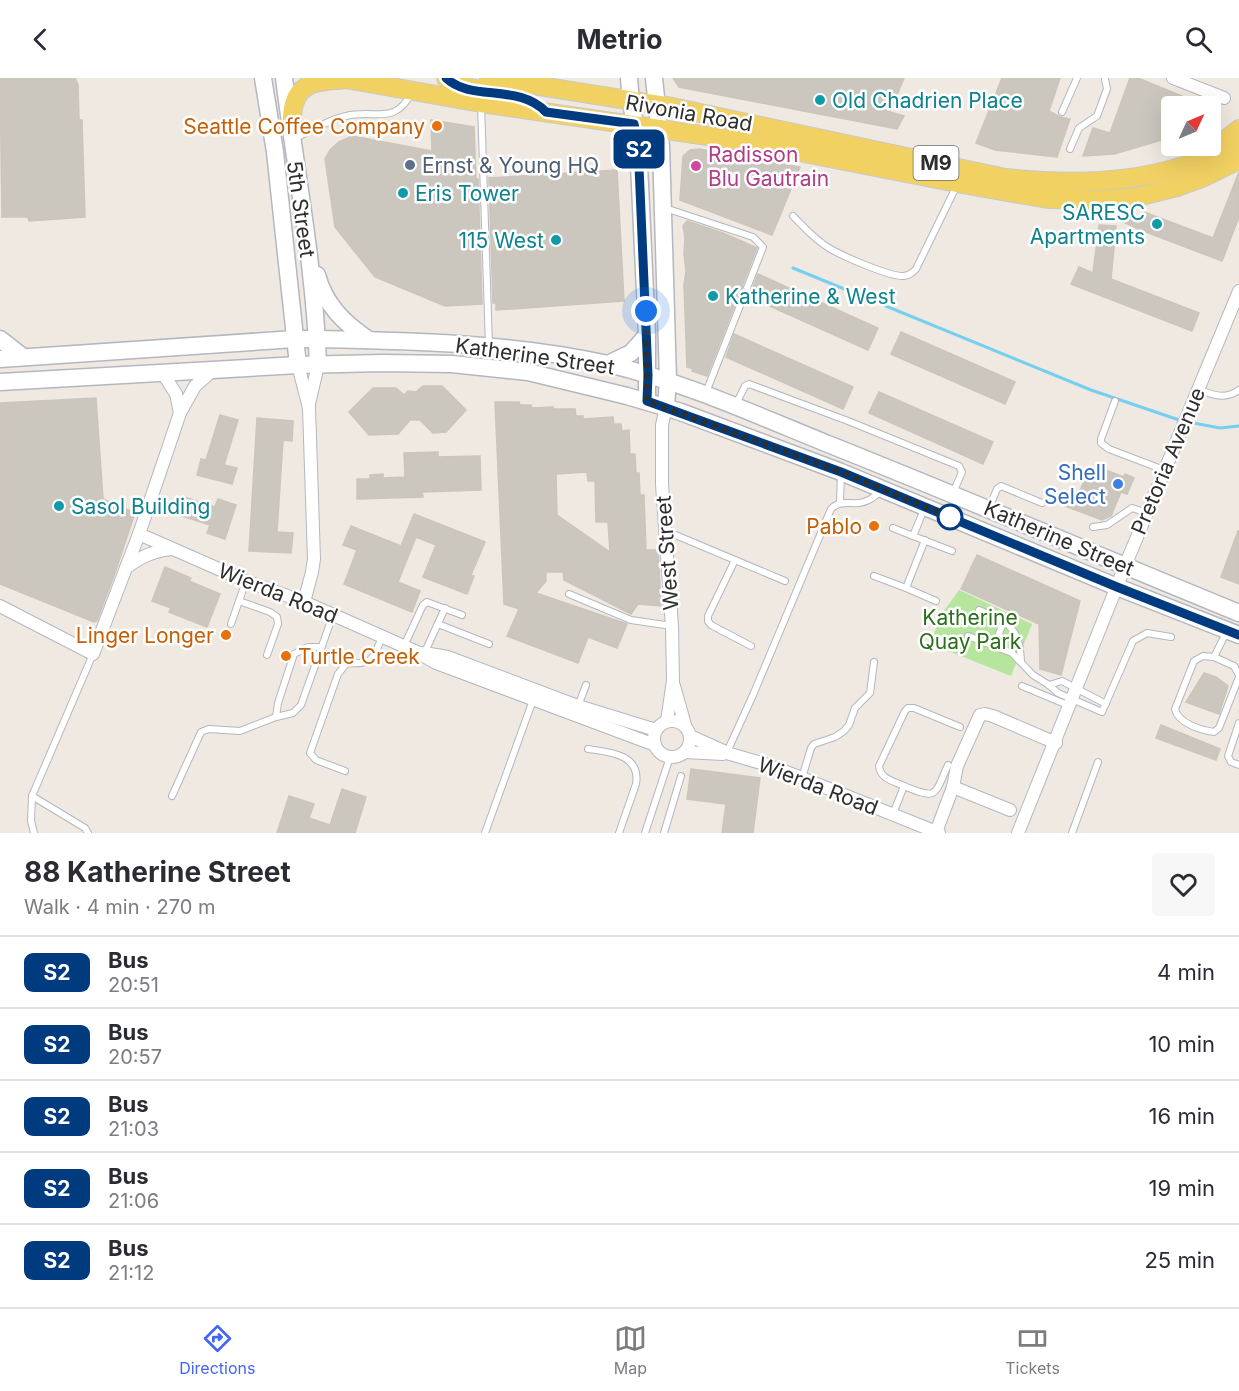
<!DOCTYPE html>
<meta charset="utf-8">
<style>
body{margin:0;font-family:Inter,sans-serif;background:#f7f7f7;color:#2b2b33;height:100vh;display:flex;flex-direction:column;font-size:22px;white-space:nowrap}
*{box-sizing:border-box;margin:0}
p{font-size:20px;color:#7c7c81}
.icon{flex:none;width:33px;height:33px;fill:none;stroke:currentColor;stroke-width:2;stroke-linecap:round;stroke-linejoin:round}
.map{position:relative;height:755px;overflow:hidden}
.sheet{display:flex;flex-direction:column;background:#fff;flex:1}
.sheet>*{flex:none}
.badge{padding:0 12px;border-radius:9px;font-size:21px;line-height:39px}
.needle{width:39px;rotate:46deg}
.controls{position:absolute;left:1161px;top:18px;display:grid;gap:12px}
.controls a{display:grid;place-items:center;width:60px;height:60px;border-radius:6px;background:#fff;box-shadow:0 6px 24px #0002;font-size:30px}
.you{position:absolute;width:30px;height:30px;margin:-15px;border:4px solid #fff;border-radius:50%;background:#1a73e8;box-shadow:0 0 0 9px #1a73e833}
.map>.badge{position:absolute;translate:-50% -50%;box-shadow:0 0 0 3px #fff}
.round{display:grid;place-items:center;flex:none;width:63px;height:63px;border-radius:6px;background:#f7f7f7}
.head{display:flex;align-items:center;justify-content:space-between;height:102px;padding:0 24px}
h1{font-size:28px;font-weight:700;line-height:45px}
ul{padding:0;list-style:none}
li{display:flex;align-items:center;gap:18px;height:72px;padding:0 24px;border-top:2px solid #e1e1e2}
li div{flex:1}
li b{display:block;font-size:22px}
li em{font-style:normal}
li .badge{min-width:66px;font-weight:700;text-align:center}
header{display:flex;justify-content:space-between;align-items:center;height:78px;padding:0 24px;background:#fff;font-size:27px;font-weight:700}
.dock{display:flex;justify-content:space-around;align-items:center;height:84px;border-top:2px solid #e1e1e2;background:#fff;font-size:16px;color:#7c7c81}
.dock a{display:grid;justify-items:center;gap:3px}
.dock .active{color:#4264fb}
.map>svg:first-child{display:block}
.green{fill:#b6e59e}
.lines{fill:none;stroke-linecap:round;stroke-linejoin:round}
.stream{stroke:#75cff0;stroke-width:3}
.building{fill:#cbc7bf;stroke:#cbc5ba;stroke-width:1.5;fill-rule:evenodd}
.lane-casing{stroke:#b4b7c1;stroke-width:8}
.street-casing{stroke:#b4b7c1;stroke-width:14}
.secondary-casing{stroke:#b4b7c1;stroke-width:19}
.primary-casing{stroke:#c9c9c9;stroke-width:20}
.lane{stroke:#fff;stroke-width:6}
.street{stroke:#fff;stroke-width:12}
.secondary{stroke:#fff;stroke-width:16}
.primary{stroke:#f2d163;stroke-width:18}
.line-casing{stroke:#fff;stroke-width:14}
.line{stroke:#003b80;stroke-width:9}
.walk{stroke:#2e2e2e;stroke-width:6;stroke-dasharray:0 10.8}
.culture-dot{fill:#0f9aa8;stroke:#fff;stroke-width:2}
.food-dot{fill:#e8710a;stroke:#fff;stroke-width:2}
.service-dot{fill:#5c6f8a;stroke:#fff;stroke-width:2}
.hotel-dot{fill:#d1479c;stroke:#fff;stroke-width:2}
.shop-dot{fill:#3f7fe0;stroke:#fff;stroke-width:2}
.stop-dot{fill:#fff;stroke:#003b80;stroke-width:3}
.labels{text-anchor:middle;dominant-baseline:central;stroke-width:5;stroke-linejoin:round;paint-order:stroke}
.shield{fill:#fff;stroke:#6d6d6d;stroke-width:1.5}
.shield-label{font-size:20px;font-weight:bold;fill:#2e2e2e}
.culture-label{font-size:21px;fill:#0d838f;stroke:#fff;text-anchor:start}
.street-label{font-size:21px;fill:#2e2e2e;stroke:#fff}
.food-label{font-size:21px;fill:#c56008;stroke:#fff;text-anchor:end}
.hotel-label{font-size:21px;fill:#b23c85;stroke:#fff;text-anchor:start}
.service-label{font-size:21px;fill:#4e5e75;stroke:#fff;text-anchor:start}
.shop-label{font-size:21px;fill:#366cbe;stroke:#fff;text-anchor:end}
.park-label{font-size:21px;fill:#2c6e1b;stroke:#fff}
</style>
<header><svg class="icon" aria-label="back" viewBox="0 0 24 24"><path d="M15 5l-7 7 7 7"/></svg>Metrio<svg class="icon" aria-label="search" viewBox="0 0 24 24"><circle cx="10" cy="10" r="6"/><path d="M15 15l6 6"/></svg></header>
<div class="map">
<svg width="1239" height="755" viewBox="0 0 1239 755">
<rect width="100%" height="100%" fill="#efe9e1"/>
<path class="green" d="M959,512L1032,546L1011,598L931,566L939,540Z"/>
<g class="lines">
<g class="stream">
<path d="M793,190L1091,312L1182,343"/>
<path d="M1188,344L1220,350L1239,348"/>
</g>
</g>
<g class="building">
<path d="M0,0H75L78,7L79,42H82L85,139L29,143L28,139H2Z"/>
<path d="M673,0H904L890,34L904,38L897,51L679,9Z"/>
<path d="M1002,0H1060L1049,33L1060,39L1070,41L1057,79L995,72L976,65Z"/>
<path d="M1130,0H1138L1206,28H1172V59L1114,76L1083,78L1093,50L1110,55Z"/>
<path d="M431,42L474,49L476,101H478L482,226L445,228L375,199L335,149L325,81L330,72L339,64L352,58L432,73Z"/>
<path d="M699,71L800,89L772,157L680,122L683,78L690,72Z"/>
<path d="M617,92L624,223L496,232V225H493L489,100Z"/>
<path d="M1239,94V139L1222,183L1138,151L1115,140L1135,138L1142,141L1144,134L1213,160Z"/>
<path d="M687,143L723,155L757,170L707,298L692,293L693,291L687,289L684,207L686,193L684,176L685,160L683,148Z"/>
<path d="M1099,147L1116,148L1111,201L1199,235L1192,253L1071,206L1079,189L1093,195Z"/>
<path d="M758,196L878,250L868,272L749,219Z"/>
<path d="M901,254L1015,304L1005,326L891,276Z"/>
<path d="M734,256L853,309L843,331L726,279Z"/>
<path d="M423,308H442L466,332L446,354L433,355L420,342H410L398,356L369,357L349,334L373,310H396L404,317L408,313L416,314Z"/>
<path d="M879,314L993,364L983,386L869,335Z"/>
<path d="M96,320L103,421L135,435L116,492L97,543L94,544L0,506V325Z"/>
<path d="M495,324H519L520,327H531L532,330L553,329V331H575L576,338H583V341L613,339L614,346H621L622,353L629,352L630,376H635L636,395H639L640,417H644L646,472H658L661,528L638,526L631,536L564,502L563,494H546V503L536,515L627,546L617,570L588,559L578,585L507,558L519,531L504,526ZM587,394L588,403H595L596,444H608L610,474L557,437L556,396Z"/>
<path d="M220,337L238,342L224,387L237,390L232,406L197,397L201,381L206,382Z"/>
<path d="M257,340L293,343L292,363L283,362L277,454L293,455L291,475L249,473Z"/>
<path d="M438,374V379L480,378L481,412L422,414L423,419L357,421V401H370V397L383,396V400L405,399L404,375Z"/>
<path d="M1103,391L1124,399L1125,396L1134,400L1127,416L1121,414L1111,438L1102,442L1065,428L1070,414L1078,417L1086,399L1088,400L1093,392L1102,395Z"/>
<path d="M181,418L215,429L218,421L236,427L225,461L207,455L210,447L176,436Z"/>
<path d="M414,436L485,464L471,497L474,498L467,516L423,499L436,467L416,459L398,504L420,513L412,534L344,506L357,472L343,467L351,448L401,468Z"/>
<path d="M1238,453H1239V506L1221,499Z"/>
<path d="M977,477L1080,523L1061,597L1040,591L1039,546L961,511Z"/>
<path d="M165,489L191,500L189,503L220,516L207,549L169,534L171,530L152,523Z"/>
<path d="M1204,595L1216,599L1228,608L1219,636L1186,624Z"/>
<path d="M1161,647L1220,671L1216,682L1156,660Z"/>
<path d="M691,691L760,700L753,755H722L726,726L687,721Z"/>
<path d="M342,711L366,719L355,755H277L289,718L314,726L309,740L330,747Z"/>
</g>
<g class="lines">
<g class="lane-casing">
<g id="lane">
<path d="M481,26L489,268"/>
<path d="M1062,34L1077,0"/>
<path d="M294,61C310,53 328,42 346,38C375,31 395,48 412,14"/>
<path d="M1070,71L1079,50L1097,38L1107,11L1105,1"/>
<path d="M665,130L753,159L763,169L705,317"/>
<path d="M793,138C805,150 815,162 829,170C842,178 890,199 904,198C910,197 912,195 916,191L957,107"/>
<path d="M1199,312C1214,317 1225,322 1239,312"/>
<path d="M1115,323L1101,361V365L1109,371L1164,392"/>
<path d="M736,326L745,308L749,306L848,343L959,388L962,394L953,415"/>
<path d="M840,425L841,395"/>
<path d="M925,429L913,458L952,473"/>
<path d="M989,430L997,411L1001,408L1042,425"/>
<path d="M1093,449L1107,447L1132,430L1147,435"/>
<path d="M893,450L913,458"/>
<path d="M666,453L785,503"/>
<path d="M925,462L906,510L936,523"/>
<path d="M735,482L708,538V543L711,547L751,568"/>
<path d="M874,498L906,510"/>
<path d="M569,516L631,542L672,548"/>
<path d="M239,523L270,534L277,539L278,546L267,577"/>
<path d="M979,532L1004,543L994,568"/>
<path d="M1004,543C1018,555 1020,565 1021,583"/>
<path d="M231,546L246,503"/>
<path d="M438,546L489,566"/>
<path d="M1227,553L1214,579L1234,588L1239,597"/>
<path d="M968,558L1012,575L1033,597L1049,607L1058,615L1102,634L1133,563L1147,555L1171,559"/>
<path d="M404,568L423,527L427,524L462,537"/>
<path d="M320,569H308L294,576L278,625L276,639L293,635L301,627L333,537"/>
<path d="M424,576L445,530"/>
<path d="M1214,579L1203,578L1194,583L1175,631C1178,645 1200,652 1214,654L1219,650L1239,599"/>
<path d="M1049,607L1062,603L1106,626"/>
<path d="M1022,608L1070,628"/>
<path d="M578,628L586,607"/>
<path d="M1239,645L1228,678L1231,684L1239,687"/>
<path d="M588,671C609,674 641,676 636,706L619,755"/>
<path d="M727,674L753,617L831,431C840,422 848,426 859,425C868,424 874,419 880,414"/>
<path d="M345,693L316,682L310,675L338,596L347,585C373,587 373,581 382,559"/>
<path d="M802,700L811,670L814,666L835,659L844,653L849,647L855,630L870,615L874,584"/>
<path d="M904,708C894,703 880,701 879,688L905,633L908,630H914L960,649"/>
<path d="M32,718L85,750L88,755"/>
<path d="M172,718L201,654L209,651L240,653L276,639"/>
<path d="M893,736L904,708C938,722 934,718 948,687"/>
<path d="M34,755L31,743L32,718L93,576"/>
<path d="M485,755L533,622"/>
<path d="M645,755L670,679"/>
<path d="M664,755L681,698"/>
<path d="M1072,755L1098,684"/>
</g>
</g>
<g class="street-casing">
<g id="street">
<path d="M1173,0L1224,20"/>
<path d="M298,287L309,330L314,481L312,494L304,524"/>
<path d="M162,294L176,316L180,335"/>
<path d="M309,326L318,287"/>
<path d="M666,329L662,347V406L672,549L673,603L667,643"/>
<path d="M139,456L246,503L304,524L417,574L436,585L655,667"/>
<path d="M126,490C140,479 153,473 172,471"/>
<path d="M0,528L93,576L139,456L180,335L195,308L212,293"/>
<path d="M424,575L448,579L578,628L656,652"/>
<path d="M674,608L685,647"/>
<circle cx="672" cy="661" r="18"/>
<path d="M690,658L730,676L768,687L802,700L939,755"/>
<path d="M685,674L723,676"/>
<path d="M953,709L1010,732"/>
<path d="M936,754L953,709L957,688L980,637L985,636L993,638L1056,665"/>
<path d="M1018,755L1125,488L1239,213"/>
</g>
</g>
<g class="secondary-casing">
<g id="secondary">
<path d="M263,0L275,74L298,287"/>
<path d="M284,0C296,95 315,191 318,287"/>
<path d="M629,0L631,24L638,65L647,257V323"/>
<path d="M654,0L661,68L668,302L666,329"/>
<path d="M317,197C325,227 344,245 369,262"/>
<path d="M0,261L23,279"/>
<path d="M0,281L295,261H317C415,263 513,265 608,286C684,304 756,337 828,366C966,421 1102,479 1239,535"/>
<path d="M608,286L631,275L647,257"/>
<path d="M0,304L298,287L382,285L452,286L528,294L627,318L681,334L841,394L1117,509L1239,557"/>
</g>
</g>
<g class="primary-casing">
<g id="primary">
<path d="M340,0L481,25L749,64L957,105L1048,121L1096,122L1137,119L1177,109L1204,99L1239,82"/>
<path d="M446,0L454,7L487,13"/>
<path d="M489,0L672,29L1005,100C1091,109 1159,104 1239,67"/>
<path d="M291,49C292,42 292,33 294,26C301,0 328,3 350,1"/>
<path d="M1213,72L1239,51"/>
</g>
</g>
<use href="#lane" class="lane"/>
<use href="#street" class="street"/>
<use href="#secondary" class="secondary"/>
<use href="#primary" class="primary"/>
</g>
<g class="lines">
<g class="line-casing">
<path id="line" d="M446,0C471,24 518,5 546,34L634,46L638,65L648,297L647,323L841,394L1117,509L1239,557"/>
</g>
<use href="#line" class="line"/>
<path class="walk" d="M646,233L647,323L841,394L950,439"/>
</g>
<g class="culture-dot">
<circle cx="820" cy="22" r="6"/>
<circle cx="403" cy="115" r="6"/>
<circle cx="1157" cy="146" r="6"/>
<circle cx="556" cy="162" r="6"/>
<circle cx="713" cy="218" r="6"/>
<circle cx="59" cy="428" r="6"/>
</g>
<g class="food-dot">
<circle cx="437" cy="48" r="6"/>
<circle cx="874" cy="448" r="6"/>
<circle cx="226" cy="557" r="6"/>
<circle cx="286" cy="578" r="6"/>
</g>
<circle class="service-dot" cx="410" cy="87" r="6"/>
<circle class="hotel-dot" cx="696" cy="88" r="6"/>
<circle class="shop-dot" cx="1118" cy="406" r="6"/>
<circle class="stop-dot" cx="950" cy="439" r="12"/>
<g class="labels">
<rect class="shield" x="913.5" y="68" width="45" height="34" rx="4.5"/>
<g class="shield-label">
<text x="936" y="85">M9</text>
</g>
<g class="culture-label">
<text x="832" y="22">Old Chadrien Place</text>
<text x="415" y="115">Eris Tower</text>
<text x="1145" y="134" text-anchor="end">SARESC<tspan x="1145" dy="24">Apartments</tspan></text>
<text x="544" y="162" text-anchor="end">115 West</text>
<text x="725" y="218">Katherine &amp; West</text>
<text x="71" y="428">Sasol Building</text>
</g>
<g class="street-label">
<text transform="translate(689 35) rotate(10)">Rivonia Road</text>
<text transform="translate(301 131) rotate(82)">5th Street</text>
<text transform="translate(535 278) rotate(8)">Katherine Street</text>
<text transform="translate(1168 383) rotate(-67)">Pretoria Avenue</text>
<text transform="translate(1059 460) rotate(23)">Katherine Street</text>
<text transform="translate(667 475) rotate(-94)">West Street</text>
<text transform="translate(278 515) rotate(22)">Wierda Road</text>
<text transform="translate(818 708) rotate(21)">Wierda Road</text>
</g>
<g class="food-label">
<text x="425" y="48">Seattle Coffee Company</text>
<text x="862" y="448">Pablo</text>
<text x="214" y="557">Linger Longer</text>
<text x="298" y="578" text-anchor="start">Turtle Creek</text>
</g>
<g class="hotel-label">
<text x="708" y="76">Radisson<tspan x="708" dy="24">Blu Gautrain</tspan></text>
</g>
<g class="service-label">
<text x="422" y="87">Ernst &amp; Young HQ</text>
</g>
<g class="shop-label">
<text x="1106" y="394">Shell<tspan x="1106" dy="24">Select</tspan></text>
</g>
<g class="park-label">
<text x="970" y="539">Katherine<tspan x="970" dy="24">Quay Park</tspan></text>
</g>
</g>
</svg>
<div class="controls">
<a><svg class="needle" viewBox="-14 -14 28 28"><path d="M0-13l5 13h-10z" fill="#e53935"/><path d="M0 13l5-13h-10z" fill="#7c7c81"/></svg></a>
</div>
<div class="you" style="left:646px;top:233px"></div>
<b class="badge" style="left:639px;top:71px;background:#003b80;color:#fff">S2</b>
</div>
<section class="sheet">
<div class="head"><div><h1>88 Katherine Street</h1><p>Walk · 4 min · 270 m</p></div><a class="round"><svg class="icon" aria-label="heart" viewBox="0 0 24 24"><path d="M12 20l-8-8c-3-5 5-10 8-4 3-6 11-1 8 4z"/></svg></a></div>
<ul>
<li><span class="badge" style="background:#003b80;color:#fff">S2</span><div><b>Bus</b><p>20:51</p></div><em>4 min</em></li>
<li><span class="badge" style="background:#003b80;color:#fff">S2</span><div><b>Bus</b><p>20:57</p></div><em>10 min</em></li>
<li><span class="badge" style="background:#003b80;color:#fff">S2</span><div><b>Bus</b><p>21:03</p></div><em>16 min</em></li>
<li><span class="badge" style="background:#003b80;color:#fff">S2</span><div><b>Bus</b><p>21:06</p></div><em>19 min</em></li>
<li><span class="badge" style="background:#003b80;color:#fff">S2</span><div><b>Bus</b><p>21:12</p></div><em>25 min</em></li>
</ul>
</section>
<nav class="dock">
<a class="active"><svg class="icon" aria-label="directions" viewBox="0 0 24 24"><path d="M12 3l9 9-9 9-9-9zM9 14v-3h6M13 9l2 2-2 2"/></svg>Directions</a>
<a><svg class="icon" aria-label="map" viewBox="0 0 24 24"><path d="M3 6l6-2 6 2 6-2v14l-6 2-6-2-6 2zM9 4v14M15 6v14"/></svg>Map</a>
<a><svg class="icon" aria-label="tickets" viewBox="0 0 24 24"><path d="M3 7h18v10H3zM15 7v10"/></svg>Tickets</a>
</nav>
